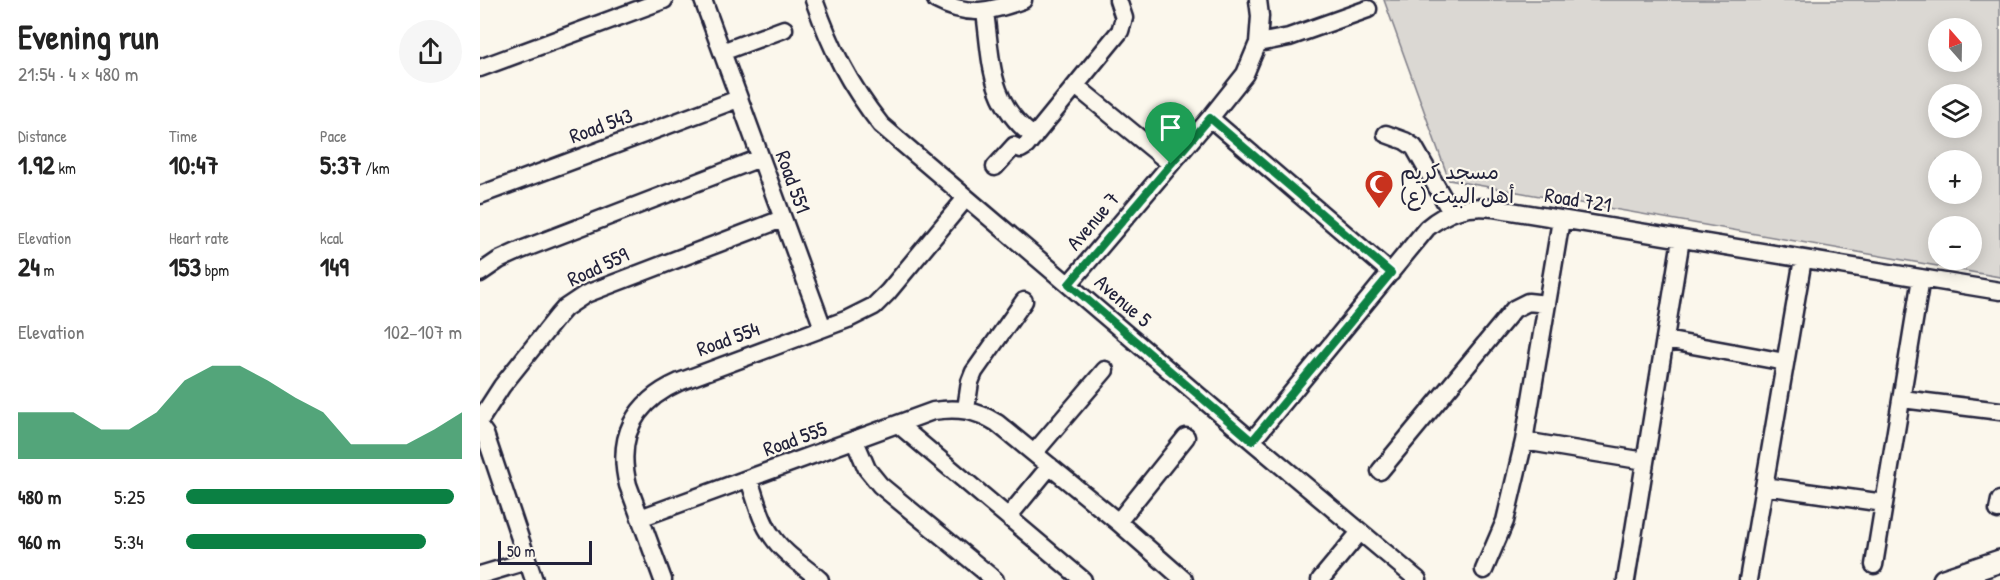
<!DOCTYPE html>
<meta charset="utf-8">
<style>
body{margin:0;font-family:"Patrick Hand","Playpen Sans Arabic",sans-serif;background:#f6f6f6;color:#222;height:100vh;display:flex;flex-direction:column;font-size:22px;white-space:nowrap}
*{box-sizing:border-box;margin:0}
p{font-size:20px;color:#767676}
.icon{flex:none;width:33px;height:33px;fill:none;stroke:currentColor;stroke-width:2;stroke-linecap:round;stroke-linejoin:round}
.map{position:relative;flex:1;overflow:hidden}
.drawer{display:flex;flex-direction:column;background:#fff;width:480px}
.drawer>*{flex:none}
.needle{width:39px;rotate:340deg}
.fabs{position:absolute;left:1448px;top:18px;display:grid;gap:12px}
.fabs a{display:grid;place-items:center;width:54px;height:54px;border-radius:50%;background:#fff;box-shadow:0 3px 15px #0003;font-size:30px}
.scale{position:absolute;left:18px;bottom:15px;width:94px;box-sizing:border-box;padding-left:6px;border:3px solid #22223b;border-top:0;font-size:16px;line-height:21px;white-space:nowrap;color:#22223b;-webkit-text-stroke:4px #fbf7ec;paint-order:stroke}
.pin{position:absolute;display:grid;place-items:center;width:51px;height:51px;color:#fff;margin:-62px -26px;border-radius:50% 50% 50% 0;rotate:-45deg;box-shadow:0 0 6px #0007}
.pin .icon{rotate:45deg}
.round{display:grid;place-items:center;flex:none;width:63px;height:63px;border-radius:32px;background:#f6f6f6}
.headline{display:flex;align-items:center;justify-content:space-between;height:102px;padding:0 18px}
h1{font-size:33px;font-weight:800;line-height:45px}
.figures{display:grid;grid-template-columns:repeat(3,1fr);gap:9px;height:102px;padding:6px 18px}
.figures div{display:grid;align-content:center}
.figures b{font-size:26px;font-weight:800}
.figures small{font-size:16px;font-weight:400}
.figures p{font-size:16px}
.chart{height:168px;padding:12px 18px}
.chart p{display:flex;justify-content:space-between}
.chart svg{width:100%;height:108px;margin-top:6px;fill:#0b8043;opacity:.7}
ul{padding:0 18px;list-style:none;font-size:20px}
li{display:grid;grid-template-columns:96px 72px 1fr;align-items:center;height:45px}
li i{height:15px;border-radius:8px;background:#0b8043}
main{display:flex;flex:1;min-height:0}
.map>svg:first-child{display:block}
</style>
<main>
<section class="drawer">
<div class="headline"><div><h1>Evening run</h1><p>21:54 · 4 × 480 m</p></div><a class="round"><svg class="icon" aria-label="share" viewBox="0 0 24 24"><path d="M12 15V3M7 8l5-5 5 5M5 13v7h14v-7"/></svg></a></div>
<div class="figures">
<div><p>Distance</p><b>1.92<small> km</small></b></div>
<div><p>Time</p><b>10:47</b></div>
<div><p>Pace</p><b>5:37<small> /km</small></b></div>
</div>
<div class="figures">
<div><p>Elevation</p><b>24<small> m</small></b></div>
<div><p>Heart rate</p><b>153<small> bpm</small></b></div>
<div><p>kcal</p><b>149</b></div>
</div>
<div class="chart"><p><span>Elevation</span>102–107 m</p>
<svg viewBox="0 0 160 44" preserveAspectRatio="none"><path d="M0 44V25L10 25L20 25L30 32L40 32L50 25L60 12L70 6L80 6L90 12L100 19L110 25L120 38L130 38L140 38L150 32L160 25V44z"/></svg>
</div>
<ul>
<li><b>480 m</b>5:25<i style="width:97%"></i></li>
<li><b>960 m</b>5:34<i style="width:87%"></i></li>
</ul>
</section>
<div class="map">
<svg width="1520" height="580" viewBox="0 0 1520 580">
<rect width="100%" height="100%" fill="#fbf7ec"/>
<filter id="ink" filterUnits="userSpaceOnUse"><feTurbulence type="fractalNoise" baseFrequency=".0167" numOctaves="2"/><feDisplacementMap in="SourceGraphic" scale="12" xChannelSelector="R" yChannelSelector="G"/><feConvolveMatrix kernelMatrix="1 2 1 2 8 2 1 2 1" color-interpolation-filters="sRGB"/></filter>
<g filter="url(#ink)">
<!-- green -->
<path fill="#dbd8d3" stroke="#7e7d87" stroke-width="1.5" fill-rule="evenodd" d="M 904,0 L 1520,0 L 1520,277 L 969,180 ZM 1458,28 L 1491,28 L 1491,62 L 1458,62 ZM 1458,94 L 1491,94 L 1491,128 L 1458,128 ZM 1458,160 L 1491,160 L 1491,194 L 1458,194 ZM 1458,226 L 1491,226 L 1491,260 L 1458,260 Z"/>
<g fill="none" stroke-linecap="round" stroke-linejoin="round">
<!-- minor casing -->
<g stroke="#22223b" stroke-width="21">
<path id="minor" d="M 223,0 L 343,328
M 334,0 C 352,50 368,83 401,125 L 772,441 L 938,580
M 456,0 C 488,17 510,12 543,0
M 505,12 C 512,64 509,103 554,137
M 778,43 L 809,37 L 888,9
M 242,52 L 304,29
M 0,68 L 184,0
M 596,86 L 691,164
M 730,118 L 911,273
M 906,134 L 925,141 L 934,147 L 971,212
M 515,167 L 534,146 L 541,149 L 546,146 L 640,31 L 644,18 L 638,0
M 0,195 L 258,99
M 0,273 L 19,260 L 41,250 L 280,158
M 589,284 L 730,118 L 765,74 L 778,43 L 780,16 L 778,0
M 1185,340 L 1305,362
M 1422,399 L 1520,411
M 486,409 L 490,382 L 494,372 L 544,301
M 0,420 L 22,386 L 78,316 L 85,308 L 106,294 L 302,219
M 419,425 L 603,580
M 0,427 L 5,434 L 54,580
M 375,441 L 387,469 L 400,485 L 515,580
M 772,441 L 947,228 C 967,211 987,205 1013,208 L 1520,291
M 1044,441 L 1165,461
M 554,453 L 625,370
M 900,471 L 1034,309 L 1048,302 L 1067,304
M 269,480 C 276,498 280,520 292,536 C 304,554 324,566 340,580
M 1284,486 L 1404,503
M 1518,510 L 1520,500
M 528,517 L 570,466
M 160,518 L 453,411 C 478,407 496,410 517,423 L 638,522 L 704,580
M 638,522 L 706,437
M 1394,565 L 1441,278
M 1004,570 L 1025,521 L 1044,441 L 1081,220
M 0,575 L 47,561
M 183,580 L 148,485 C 136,437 154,402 199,382 L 368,319 L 394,306 L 408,292 L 486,198
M 840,580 L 880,532
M 1146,580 L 1201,239
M 1268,580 L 1323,259"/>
</g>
<!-- major casing -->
<g stroke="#22223b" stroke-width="26">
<path id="major" d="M 1464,580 L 1520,561"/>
</g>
<!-- minor -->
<use href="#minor" stroke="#fbf7ec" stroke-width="16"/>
<!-- major -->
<use href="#major" stroke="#fbf7ec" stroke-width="21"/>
</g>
</g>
<g fill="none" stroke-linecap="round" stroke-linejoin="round" filter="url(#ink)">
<!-- route casing -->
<g stroke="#fff" stroke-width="12">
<path id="route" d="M 730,118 L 911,273 L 772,441 L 589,284 Z"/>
</g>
<!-- route -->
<use href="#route" stroke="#0b8043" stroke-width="8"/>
</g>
<!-- icons -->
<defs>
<g id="mosque-pin" transform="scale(1.5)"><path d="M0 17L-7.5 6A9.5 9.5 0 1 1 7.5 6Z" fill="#c8321e" stroke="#fbf7ec"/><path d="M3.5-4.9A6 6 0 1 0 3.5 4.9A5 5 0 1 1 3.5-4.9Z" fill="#fff"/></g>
</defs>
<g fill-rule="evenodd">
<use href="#mosque-pin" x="899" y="184"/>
</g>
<g text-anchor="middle" stroke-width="4.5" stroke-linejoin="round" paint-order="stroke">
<!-- street labels -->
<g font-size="21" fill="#22223b" stroke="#fbf7ec">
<text transform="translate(121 126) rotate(-20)" y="7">Road 543</text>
<text transform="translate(313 182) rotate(70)" y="7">Road 551</text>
<text transform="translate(1098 200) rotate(9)" y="7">Road 721</text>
<text transform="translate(613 221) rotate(-50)" y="7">Avenue 7</text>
<text transform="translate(118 267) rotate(-25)" y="7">Road 559</text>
<text transform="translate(643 301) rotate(41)" y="7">Avenue 5</text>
<text transform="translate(248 339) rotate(-20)" y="7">Road 554</text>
<text transform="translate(315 439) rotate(-20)" y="7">Road 555</text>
</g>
<!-- poi labels -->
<g font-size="21" fill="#22223b" stroke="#fbf7ec" text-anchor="start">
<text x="920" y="179">مسجد كريم<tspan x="920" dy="24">أهل البيت (ع)</tspan></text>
</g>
</g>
</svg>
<div class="fabs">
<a><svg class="needle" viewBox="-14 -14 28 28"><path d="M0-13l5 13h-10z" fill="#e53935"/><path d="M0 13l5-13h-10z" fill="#767676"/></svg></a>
<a><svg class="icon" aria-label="layers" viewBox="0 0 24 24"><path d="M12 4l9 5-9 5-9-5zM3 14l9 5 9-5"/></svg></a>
<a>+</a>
<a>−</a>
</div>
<div class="scale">50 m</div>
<div class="pin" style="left:691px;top:164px;background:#1e9e55"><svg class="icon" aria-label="arrive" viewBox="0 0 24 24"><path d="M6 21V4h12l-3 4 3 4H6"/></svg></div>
</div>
</main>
